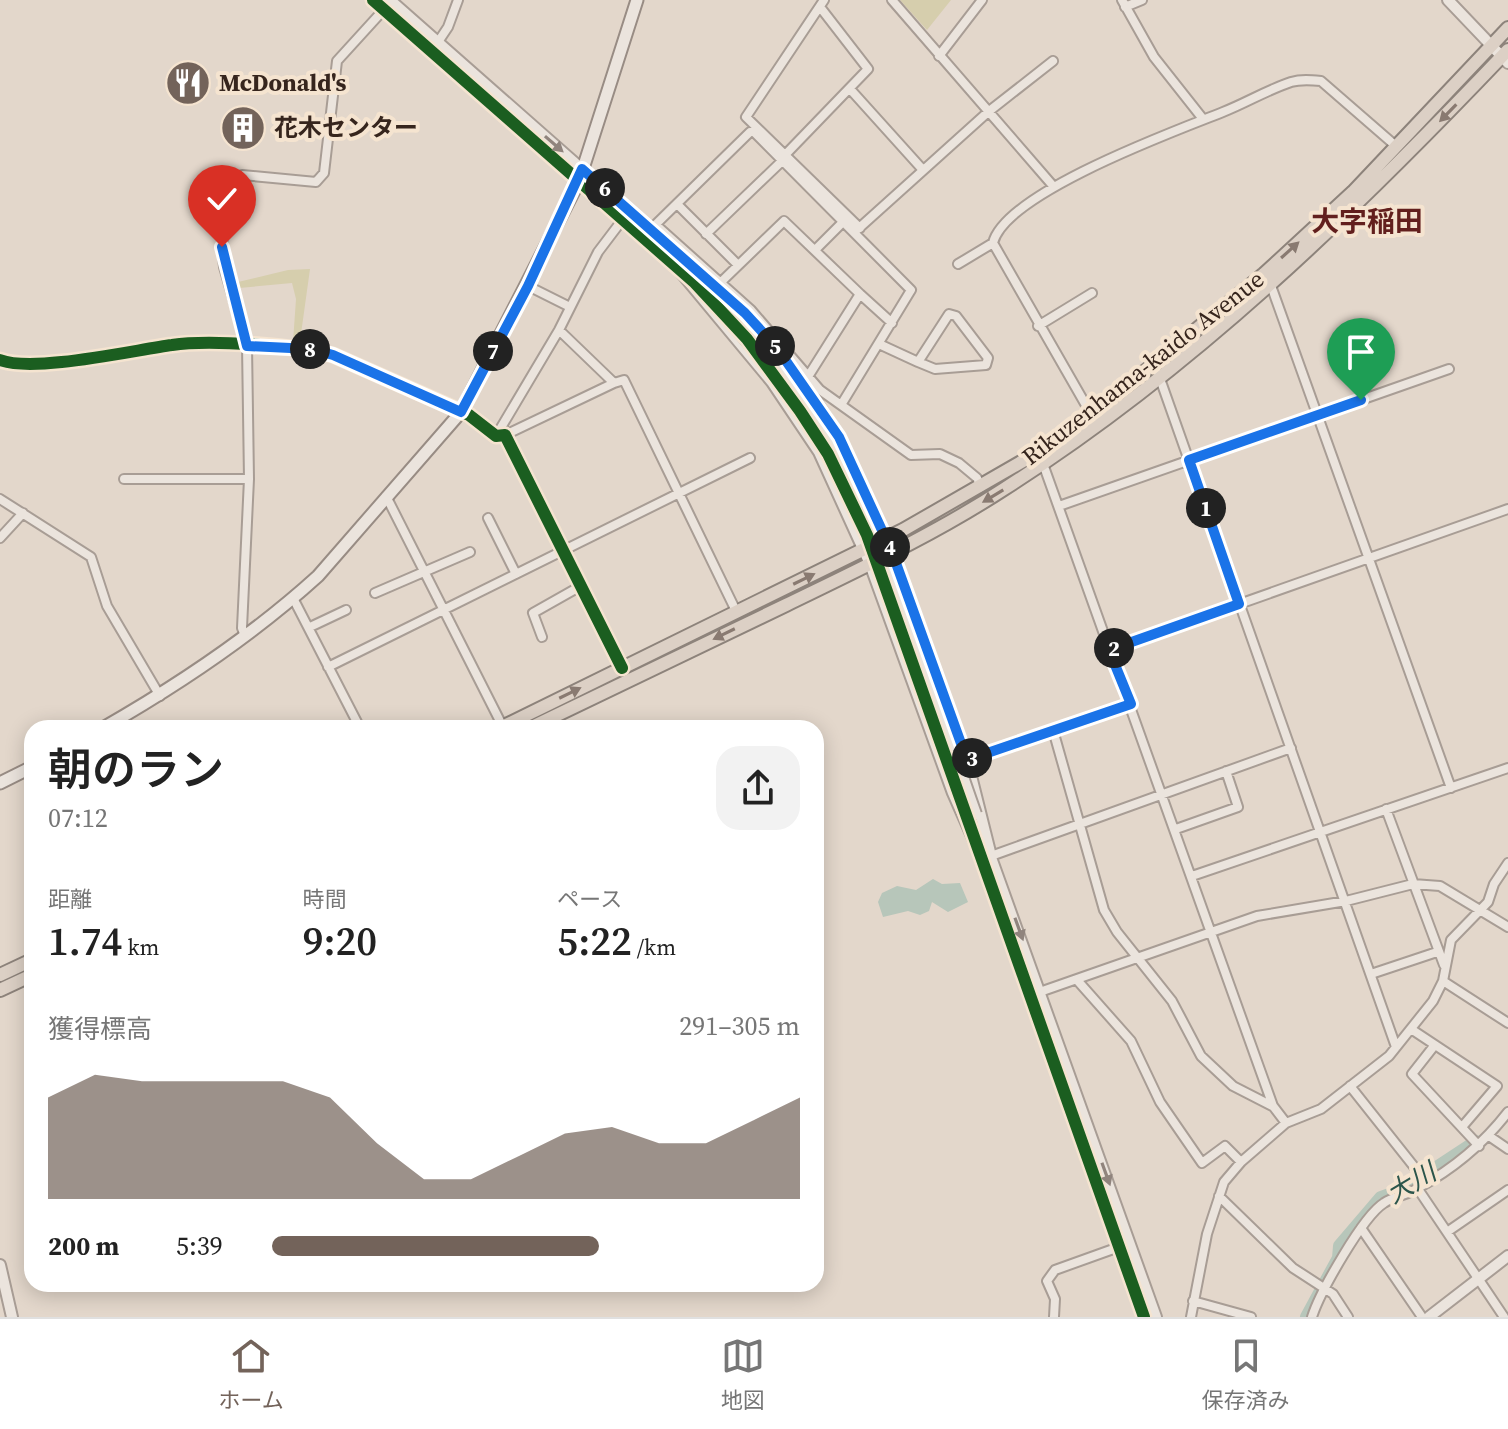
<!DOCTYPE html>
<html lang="ja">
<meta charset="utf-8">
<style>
body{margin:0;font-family:"Source Serif 4","Noto Sans JP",serif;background:#f2f2f2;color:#222;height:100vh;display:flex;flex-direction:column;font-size:30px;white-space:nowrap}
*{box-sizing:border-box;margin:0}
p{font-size:26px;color:#767676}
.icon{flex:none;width:44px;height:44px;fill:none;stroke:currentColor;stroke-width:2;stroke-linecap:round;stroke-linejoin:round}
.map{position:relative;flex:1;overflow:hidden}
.sheet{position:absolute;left:24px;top:720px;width:800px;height:572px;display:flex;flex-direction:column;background:#fff;border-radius:24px;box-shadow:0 4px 20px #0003}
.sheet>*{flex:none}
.pin{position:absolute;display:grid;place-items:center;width:68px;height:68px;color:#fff;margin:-82px -34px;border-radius:50% 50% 50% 0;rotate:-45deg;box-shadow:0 0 8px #0007}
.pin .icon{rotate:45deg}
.km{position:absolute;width:40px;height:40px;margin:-20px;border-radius:50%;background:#222;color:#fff;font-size:22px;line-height:40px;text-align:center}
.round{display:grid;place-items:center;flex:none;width:84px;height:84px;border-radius:24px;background:#f2f2f2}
.summary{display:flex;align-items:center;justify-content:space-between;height:136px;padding:0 24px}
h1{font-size:44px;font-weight:600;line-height:60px}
.stats{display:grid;grid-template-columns:repeat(3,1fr);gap:12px;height:136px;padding:8px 24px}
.stats div{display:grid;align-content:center}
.stats b{font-size:40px;font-weight:600}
.stats small{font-size:22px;font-weight:400}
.stats p{font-size:22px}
.chart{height:224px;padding:16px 24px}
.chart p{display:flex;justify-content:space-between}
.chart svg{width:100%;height:144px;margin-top:8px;fill:#73635a;opacity:.7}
ul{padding:0 24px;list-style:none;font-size:26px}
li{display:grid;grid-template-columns:128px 96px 1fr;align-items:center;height:60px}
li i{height:20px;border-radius:10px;background:#73635a}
.tab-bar{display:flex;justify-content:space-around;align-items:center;height:112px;border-top:2px solid #e0e0e0;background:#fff;font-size:22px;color:#767676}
.tab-bar a{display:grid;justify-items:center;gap:4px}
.tab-bar .selected{color:#73635a}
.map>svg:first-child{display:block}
</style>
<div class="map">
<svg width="1508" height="1317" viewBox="0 0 1508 1317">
<rect width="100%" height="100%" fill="#e3d7cb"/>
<!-- green -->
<path fill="#d6cead" d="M 900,0 L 951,0 L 927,30 Z
M 310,269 L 300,341 L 293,342 L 296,299 L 292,283 L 239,288 L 238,282 L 288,270 Z"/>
<!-- water -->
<path fill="#b7c6ba" d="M 933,879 L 942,884 L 960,883 L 968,902 L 948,912 L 932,902 L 929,911 L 920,915 L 908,911 L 883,917 L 878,902 L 882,893 L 897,886 L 916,890 Z"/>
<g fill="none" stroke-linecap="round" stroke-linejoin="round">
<!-- river -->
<path stroke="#b7c6ba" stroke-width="14" d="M 1307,1317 L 1339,1258 L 1340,1246 L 1381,1198 L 1403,1190 L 1476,1142"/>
<!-- minor casing -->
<g stroke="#a89d95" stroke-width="12">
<path id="minor" d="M 824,0 L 746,117 L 860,228
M 892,0 L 1054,187
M 1122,0 L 1154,57 L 1203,119
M 1125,7 L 1142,0
M 438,42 L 448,27 L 458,0
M 939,56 L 982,0
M 850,89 L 923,170
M 785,155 L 868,69 L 820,7
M 677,204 L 738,265
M 656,225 L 751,310 L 820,390 L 911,455 L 940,454 L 959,463 L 977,478 L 981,487
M 651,229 L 750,132 L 754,132 L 911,290 L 841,405
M 858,229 L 988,112 L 1053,61
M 706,234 L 782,161
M 816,249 L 843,222
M 958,264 L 993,243
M 1269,280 L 1451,788
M 719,284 L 784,221 L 860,294 L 809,375
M 528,286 L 570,307
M 860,294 L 892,323
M 1038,326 L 1092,293
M 879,344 L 918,362 L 949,314 L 956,316 L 988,358 L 986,365 L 935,369 L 918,362
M 0,360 C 34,373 134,350 172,345 C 210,339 296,346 333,355 L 469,415 L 496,436 L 505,435 L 622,668
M 1158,373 L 1396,1047
M 614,383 L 624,380 L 737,613
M 1091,414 L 993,243 C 1005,193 1175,131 1223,112 C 1246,103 1267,90 1291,82 C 1301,79 1311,80 1321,81 L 1397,147
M 505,435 L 614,383 L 559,330
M 496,436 L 559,330 L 598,252 L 623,219
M 1042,461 L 1273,1106 L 1286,1123
M 124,479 L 249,479
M 386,496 L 503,727
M 0,499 L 91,557 L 107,606 L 160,696
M 1059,506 L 1449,369
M 488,518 L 516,574
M 0,538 L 23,513
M 375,593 L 470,552
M 293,598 L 360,728
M 310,627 L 346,610
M 245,636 L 242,628 L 249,479 L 247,346 L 224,267 L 222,247 L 226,190 L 242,175 L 316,182 L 324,173 L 337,61 L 388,5
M 542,637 L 533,613 L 579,587
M 1109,650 L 1508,509
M 328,667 L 750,458
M 1053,730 L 1104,910 L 1117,932 L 1172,1001 L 1201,1056 L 1233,1086 L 1272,1106
M 967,760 L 1131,704
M 1386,809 L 1444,965
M 1176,829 L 1238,807 L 1226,771
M 991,856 L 1291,748
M 1192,876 L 1508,768
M 1371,974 L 1437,952
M 1077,980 L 1131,1041 L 1160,1102 L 1202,1163 L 1225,1146 L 1241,1162
M 1443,981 L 1508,1023
M 1034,994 L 1257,916 L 1346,901 L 1413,884 L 1440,886 L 1508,927
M 1411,1029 L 1497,1086 L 1462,1127
M 1434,1046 L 1412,1074 L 1479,1146
M 1350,1086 L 1427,1183
M 1489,1136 L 1508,1149
M 1418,1189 L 1504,1317
M 1219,1196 L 1293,1268 L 1333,1294 L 1348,1317
M 1361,1228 L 1422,1317
M 1447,1232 L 1508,1190
M 1193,1301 L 1251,1317
M 1054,1317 L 1055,1299 L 1047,1281 L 1055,1270 L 1119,1247
M 1191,1317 L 1207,1234 L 1224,1182 L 1241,1162 L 1286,1123 L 1321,1109 L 1389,1056 L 1433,1001 L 1443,981 L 1451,940 L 1488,902 L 1494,884 L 1508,863
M 1312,1317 C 1320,1292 1363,1216 1384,1203 C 1394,1196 1408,1195 1418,1188 C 1453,1169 1484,1143 1508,1112"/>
</g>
<!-- tertiary casing -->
<g stroke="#a89d95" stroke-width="14">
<path id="tertiary" d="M 373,0 L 679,268
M 390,0 L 745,313 L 813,397 L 839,437 L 892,552 L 967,760 L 991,856
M 1448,0 L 1508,63
M 674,264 L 772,382 L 819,452 L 870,564 L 953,793 L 983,861
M 989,852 L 1156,1317
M 981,855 L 1144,1317
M 0,1265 L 12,1317
M 1429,1317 L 1508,1256"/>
</g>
<!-- secondary casing -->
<g stroke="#988c84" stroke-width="15">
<path id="secondary" d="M 103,728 C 180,684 252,636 318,576 L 461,412 L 579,181 L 637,0
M 0,783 L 32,767"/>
</g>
<!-- trunk casing -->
<g stroke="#8d837b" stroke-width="16">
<path id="trunk" d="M 500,728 L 903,530 L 1042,450 L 1153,365 L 1264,274 L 1353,192 L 1508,28
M 530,728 C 615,687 701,646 786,605 C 860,569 935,534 1004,489 C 1193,369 1355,211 1508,50
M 0,975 L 32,960
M 0,990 L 32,975"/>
</g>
<!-- minor -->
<use href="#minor" stroke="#ebe4dd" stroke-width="8"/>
<!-- tertiary -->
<use href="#tertiary" stroke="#ebe4dd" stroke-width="10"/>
<!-- secondary -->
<use href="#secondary" stroke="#ebe4dd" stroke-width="11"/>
<!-- trunk -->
<use href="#trunk" stroke="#dcd0c5" stroke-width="12"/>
<!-- tertiary-bridge casing -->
<g stroke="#a89d95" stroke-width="14" stroke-linecap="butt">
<path id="tertiary-bridge" d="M 711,301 C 755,348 797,399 828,455 C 859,510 880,570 901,629 C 923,692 945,755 968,819
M 739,315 C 780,366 820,418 850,476 C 901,579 937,705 976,814"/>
</g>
<!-- tertiary-bridge -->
<use href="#tertiary-bridge" stroke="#ebe4dd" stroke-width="10"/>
<!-- cycleway casing -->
<g stroke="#f5e4d0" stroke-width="17">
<path id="cycleway" d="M 373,0 L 694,282 L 747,339 L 800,411 L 828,454 L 867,535 L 1144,1317
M 0,360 C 34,373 134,350 172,345 C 210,339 296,346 333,355 L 469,415 L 496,436 L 505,435 L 622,668"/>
</g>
<!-- cycleway -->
<use href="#cycleway" stroke="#1b5e20" stroke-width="12"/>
</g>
<!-- one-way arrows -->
<defs><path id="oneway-solid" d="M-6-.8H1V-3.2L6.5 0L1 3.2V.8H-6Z" transform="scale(2)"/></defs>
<g fill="#897a71">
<use href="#oneway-solid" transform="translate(1448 113) rotate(134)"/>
<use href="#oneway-solid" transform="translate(1290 250) rotate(-42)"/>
<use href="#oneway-solid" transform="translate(993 496) rotate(149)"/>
<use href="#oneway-solid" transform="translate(804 579) rotate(-26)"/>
<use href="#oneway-solid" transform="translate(724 634) rotate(154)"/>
<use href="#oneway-solid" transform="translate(570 693) rotate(-26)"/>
</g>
<g fill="#90847d">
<use href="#oneway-solid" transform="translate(554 144) rotate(41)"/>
<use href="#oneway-solid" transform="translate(1019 929) rotate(70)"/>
<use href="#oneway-solid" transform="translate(1106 1174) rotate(70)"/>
</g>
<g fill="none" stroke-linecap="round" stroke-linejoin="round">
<!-- route casing -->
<g stroke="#fff" stroke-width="16">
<path id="route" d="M 222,247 L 247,346 L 311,349 L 333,355 L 461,412 L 528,286 L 582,169 L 745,313 L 777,348 L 839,437 L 892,552 L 967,760 L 1131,704 L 1109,650 L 1239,604 L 1189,460 L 1361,400"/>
</g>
<!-- route -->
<use href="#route" stroke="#1a73e8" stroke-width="10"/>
</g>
<!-- icons -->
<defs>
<g id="restaurant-disc" transform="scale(2.3)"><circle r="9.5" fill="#73635a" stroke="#f5e4d0"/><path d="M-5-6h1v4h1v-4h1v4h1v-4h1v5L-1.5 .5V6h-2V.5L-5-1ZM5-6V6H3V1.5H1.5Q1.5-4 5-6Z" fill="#fff"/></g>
<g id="building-disc" transform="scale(2.3)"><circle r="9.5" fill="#73635a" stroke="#f5e4d0"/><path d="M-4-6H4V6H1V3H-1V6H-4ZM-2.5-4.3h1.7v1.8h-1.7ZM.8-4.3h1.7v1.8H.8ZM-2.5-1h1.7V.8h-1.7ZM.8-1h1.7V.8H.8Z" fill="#fff"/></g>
</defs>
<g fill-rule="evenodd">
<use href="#restaurant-disc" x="188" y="83"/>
<use href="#building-disc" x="243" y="128"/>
</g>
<g text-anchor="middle" stroke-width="8" stroke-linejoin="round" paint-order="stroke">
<!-- poi labels -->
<g font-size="24" font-weight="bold" fill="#36251d" stroke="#f5e4d0" text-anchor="start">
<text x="219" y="91">McDonald's</text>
<text x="274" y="136">花木センター</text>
</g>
<!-- street labels -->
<g font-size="24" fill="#36251d" stroke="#f5e4d0">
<text transform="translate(1143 368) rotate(-38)" y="8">Rikuzenhama-kaido Avenue</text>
</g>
<!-- water labels -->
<g font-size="26" font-style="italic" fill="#2c554b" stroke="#f5e4d0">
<text transform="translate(1411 1183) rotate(-31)" y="9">大川</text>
</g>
<!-- quarter labels -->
<g font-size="28" font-weight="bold" fill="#621f1d" stroke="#f5e4d0">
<text x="1367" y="231">大字稲田</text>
</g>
</g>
</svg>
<div class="pin" style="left:1361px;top:400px;background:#1e9e55"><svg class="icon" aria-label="arrive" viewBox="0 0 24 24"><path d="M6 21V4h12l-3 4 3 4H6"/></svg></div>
<div class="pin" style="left:222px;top:247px;background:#d93025"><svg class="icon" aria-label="check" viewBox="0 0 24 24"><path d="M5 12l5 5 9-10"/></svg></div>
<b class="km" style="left:1206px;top:508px">1</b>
<b class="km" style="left:1114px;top:648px">2</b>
<b class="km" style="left:972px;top:758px">3</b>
<b class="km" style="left:890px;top:547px">4</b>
<b class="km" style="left:775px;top:346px">5</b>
<b class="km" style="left:605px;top:188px">6</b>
<b class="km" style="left:493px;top:351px">7</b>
<b class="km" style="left:310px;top:349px">8</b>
<section class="sheet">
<div class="summary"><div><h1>朝のラン</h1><p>07:12</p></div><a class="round"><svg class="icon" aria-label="share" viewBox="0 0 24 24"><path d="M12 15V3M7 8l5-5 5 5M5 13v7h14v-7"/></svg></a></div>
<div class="stats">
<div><p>距離</p><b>1.74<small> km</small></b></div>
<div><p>時間</p><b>9:20</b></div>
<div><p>ペース</p><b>5:22<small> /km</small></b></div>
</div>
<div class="chart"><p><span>獲得標高</span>291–305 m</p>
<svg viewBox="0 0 160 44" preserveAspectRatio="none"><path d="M0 44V13L10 6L20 8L30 8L40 8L50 8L60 13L70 27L80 38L90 38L100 31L110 24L120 22L130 27L140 27L150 20L160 13V44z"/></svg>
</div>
<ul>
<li><b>200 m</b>5:39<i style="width:62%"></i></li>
</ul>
</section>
</div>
<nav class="tab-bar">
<a class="selected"><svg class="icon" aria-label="home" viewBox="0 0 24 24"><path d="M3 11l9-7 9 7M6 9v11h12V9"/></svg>ホーム</a>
<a><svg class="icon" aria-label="map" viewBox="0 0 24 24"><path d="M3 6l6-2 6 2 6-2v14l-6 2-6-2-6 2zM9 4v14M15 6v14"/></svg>地図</a>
<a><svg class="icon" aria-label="saved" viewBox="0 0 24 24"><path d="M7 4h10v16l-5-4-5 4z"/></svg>保存済み</a>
</nav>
